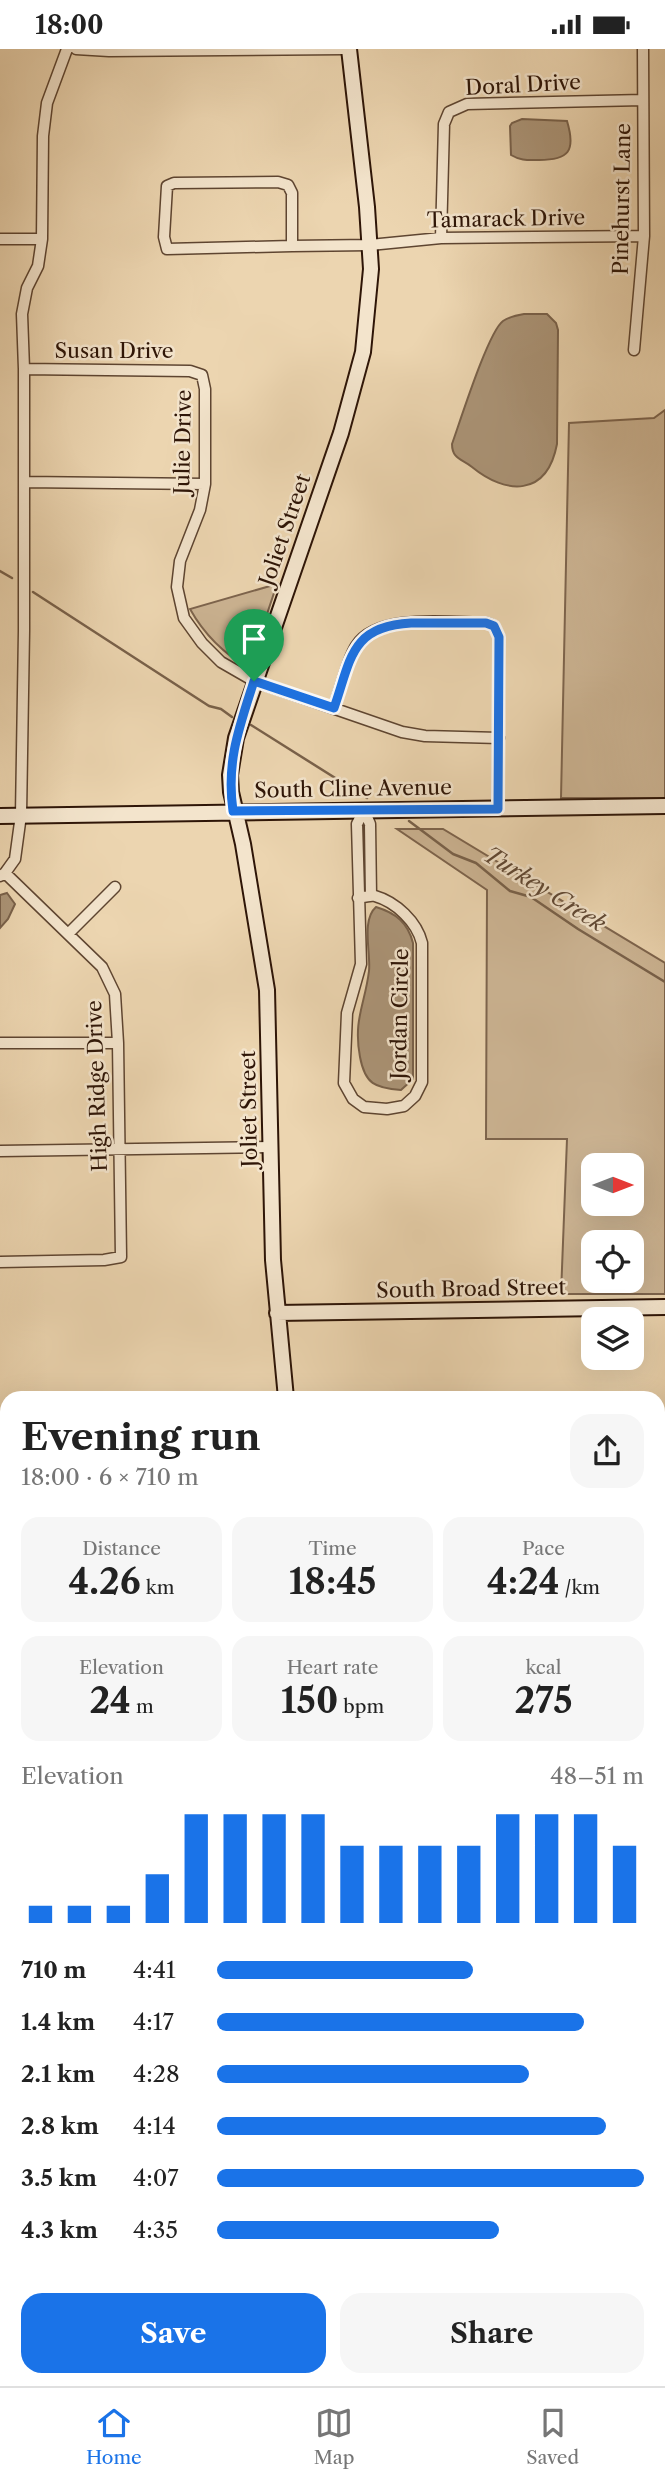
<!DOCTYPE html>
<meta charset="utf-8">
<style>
body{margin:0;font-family:"Libre Caslon Text",serif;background:#f6f6f6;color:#222;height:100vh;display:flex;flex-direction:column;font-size:26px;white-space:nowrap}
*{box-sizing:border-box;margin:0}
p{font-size:23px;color:#767676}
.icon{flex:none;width:38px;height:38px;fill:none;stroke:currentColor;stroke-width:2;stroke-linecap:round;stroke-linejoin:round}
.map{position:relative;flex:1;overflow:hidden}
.sheet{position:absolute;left:0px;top:1342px;width:665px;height:996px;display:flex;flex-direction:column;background:#fff;border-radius:21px 21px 0 0;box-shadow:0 7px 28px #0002}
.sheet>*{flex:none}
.needle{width:46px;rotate:90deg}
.tools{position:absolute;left:581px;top:1104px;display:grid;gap:14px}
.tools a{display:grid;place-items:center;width:63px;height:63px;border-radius:14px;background:#fff;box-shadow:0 7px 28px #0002;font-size:35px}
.pin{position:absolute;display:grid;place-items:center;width:60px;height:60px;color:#fff;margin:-72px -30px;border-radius:50% 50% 50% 0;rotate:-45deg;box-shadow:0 0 7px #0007}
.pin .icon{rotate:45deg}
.round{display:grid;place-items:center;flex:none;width:74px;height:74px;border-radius:21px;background:#f6f6f6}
.head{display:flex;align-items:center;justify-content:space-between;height:119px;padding:0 21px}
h1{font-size:38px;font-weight:700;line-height:52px}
.stats{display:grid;grid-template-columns:repeat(3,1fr);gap:10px;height:119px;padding:7px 21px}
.stats div{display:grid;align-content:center;border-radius:18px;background:#f6f6f6;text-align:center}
.stats b{font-size:35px;font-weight:700}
.stats small{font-size:19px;font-weight:400}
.stats p{font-size:19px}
.chart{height:196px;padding:14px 21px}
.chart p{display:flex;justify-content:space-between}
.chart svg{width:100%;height:126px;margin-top:7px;stroke:#1a73e8;stroke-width:6}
.cta{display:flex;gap:14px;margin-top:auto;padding:14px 21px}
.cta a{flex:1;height:80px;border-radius:21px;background:#1a73e8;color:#fff;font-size:28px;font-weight:700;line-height:80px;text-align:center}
.cta a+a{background:#f6f6f6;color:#222}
ul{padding:0 21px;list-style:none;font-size:23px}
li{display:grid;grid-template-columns:112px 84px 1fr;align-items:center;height:52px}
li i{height:18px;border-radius:9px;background:#1a73e8}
.status{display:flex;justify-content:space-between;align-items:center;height:49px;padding:0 35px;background:#fff;direction:ltr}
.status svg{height:19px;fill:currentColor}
.menu{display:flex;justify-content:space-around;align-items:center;height:98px;border-top:2px solid #e0e0e0;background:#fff;font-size:19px;color:#767676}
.menu a{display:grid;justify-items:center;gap:4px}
.menu .active{color:#1a73e8}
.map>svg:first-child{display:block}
</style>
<div class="status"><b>18:00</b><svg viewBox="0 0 49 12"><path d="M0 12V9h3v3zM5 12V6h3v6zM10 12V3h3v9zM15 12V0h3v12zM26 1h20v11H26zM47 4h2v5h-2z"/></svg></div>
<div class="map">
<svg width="665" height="2337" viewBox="0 0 665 2337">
<rect width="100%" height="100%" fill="#ecd5b0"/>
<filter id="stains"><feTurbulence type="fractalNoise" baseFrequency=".00286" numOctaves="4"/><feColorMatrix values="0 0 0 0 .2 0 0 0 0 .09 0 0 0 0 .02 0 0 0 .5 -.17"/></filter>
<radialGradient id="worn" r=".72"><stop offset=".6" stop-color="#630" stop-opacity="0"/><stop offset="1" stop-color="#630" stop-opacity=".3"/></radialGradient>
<!-- green -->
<path fill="#ccb493" stroke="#7d644d" stroke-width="2" fill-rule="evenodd" d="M 665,361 L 665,749 L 561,749 L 569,374 L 654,369 Z
M 277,535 L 249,619 C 224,605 204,585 190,560 Z
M 397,780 L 443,780 L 665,914 L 665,1245 L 561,1245 L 567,1090 L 486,1090 L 487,841 ZM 632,1116 L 632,1155 L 593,1155 L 593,1116 ZM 593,1194 L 632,1194 L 632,1232 L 593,1232 Z"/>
<!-- water -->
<path fill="#ab9477" stroke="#79614a" stroke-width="2" d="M 522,70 L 567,72 C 576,102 569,111 539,111 C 528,111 521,112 511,106 L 510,77 L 512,74 Z
M 524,265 L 547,265 L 556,274 L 558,281 L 557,395 C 547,448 506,446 472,418 C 462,410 452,410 452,395 C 460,373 488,283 503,272 C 509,268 518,266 524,265 Z
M 7,844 L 15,855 L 8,870 L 0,879 L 0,846 Z
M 376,858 C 396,864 408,874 413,894 L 413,1030 L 401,1041 C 375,1039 365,1035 360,1008 C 353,971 365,955 369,922 C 371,904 361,871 376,858 Z"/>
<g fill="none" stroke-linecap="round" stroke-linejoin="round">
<!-- stream -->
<path stroke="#79614a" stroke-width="2.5" d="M 0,522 L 12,529
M 33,543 L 209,657 L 221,660 L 232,668
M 251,676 L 367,749
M 409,772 L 453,805 L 476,814 L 510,842 L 531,848 L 578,880 L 665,933"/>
<!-- street casing -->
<g stroke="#5e4531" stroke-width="13">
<path id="street" d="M 76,0 L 109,2 L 344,0
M 278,133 L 288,136 L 292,144 L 292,197 L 167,200 L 164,188 L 167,137 L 174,134 Z
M 441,189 L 444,75 L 449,63 L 467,55 L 643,51
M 0,190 L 42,190
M 292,197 L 370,196 L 441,189 L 644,187
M 634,301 L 644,187 L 643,0
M 24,320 L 190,322 L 202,326 L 205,340 L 205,435 L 200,461 L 180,512 L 177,538 L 184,569 L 202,594 L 221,613 L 254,632 L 402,683 L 425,687 L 499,689
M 24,433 L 205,435
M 334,659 C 340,642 347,611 356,597 C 377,563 452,574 487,574 L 494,577 L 499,588 L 498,760
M 364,761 L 370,775 L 371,847
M 0,827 L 5,824 L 15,810 L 21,766 L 24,582 L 24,320 L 22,265 L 27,239 L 38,217 L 42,190 L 43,87 L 47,54 L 67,0
M 358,849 C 363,848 371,846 375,847 C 396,853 417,873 422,894 L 422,1033 L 415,1047 L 404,1057 L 387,1060 L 364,1058 L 353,1050 L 344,1034 L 347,964 L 361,915 L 357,775 L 364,761
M 69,884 L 115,838
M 0,994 L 118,994
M 0,1102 L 271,1098
M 0,1213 L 104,1211 L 121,1208 L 118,994 L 115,945 L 102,918 L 5,824
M 0,1852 L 7,1851
M 0,2035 L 7,2035
M 0,2194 L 7,2194"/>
</g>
<!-- secondary casing -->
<g stroke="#2e1507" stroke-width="18">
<path id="secondary" d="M 0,767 L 665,757
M 277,1264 L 665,1258
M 286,1349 L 273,1211 L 267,941 L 243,795 L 231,743 L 230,726 L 236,689 L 341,384 L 363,303 L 371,220 L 367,158 L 349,0
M 658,2264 L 665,2264
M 318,2337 L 318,2331"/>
</g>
<!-- street -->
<use href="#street" stroke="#f3e4cc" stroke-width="10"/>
<!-- secondary -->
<use href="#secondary" stroke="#f3e4cc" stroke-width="14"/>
</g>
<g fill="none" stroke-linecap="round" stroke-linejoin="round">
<!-- route casing -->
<g stroke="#fff" stroke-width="14">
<path id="route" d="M 411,574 L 486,574 L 494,577 L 499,588 L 498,760 L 233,762 C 226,713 239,679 254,632 L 334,659 C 351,611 350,577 411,574 Z"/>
</g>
<!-- route -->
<use href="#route" stroke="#1a73e8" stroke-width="9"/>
</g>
<g text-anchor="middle" stroke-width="5" stroke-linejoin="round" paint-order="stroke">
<!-- street labels -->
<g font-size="21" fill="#2e1507" stroke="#f3e4cc">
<text transform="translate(523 36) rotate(-3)" y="7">Doral Drive</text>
<text transform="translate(622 150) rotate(-89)" y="7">Pinehurst Lane</text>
<text transform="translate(506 170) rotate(-1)" y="7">Tamarack Drive</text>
<text x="114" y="309">Susan Drive</text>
<text transform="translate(183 393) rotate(-89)" y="7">Julie Drive</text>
<text transform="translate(285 481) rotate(-71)" y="7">Joliet Street</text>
<text transform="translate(353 740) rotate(-1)" y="7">South Cline Avenue</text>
<text transform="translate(400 965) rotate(-89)" y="7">Jordan Circle</text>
<text transform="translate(97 1037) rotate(-92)" y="7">High Ridge Drive</text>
<text transform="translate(249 1060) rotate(-91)" y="7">Joliet Street</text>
<text transform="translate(471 1240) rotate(-1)" y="7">South Broad Street</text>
</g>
<!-- water labels -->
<g font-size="23" font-style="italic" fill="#604834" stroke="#f3e4cc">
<text transform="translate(545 840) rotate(32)" y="8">Turkey Creek</text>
</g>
</g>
<rect width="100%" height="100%" filter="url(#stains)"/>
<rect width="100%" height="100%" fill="url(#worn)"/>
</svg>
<div class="tools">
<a><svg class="needle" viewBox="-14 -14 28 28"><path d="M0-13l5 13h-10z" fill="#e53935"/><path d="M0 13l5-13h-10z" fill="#767676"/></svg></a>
<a><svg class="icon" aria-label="locate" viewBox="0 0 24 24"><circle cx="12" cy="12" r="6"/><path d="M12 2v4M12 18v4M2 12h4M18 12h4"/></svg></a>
<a><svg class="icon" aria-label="layers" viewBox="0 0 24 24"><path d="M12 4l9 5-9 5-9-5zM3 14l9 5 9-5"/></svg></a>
</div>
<div class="pin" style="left:254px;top:632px;background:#1e9e55"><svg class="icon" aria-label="arrive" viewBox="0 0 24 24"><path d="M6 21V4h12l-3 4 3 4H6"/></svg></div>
<section class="sheet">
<div class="head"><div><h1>Evening run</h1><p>18:00 · 6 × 710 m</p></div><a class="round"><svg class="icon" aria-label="share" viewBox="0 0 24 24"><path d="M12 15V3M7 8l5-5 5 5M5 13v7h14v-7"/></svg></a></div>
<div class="stats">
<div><p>Distance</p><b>4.26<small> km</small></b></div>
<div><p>Time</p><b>18:45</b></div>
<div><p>Pace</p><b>4:24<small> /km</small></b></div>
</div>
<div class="stats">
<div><p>Elevation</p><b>24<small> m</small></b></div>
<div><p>Heart rate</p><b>150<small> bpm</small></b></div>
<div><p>kcal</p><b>275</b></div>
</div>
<div class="chart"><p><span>Elevation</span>48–51 m</p>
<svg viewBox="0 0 160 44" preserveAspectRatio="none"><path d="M5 44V38M15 44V38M25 44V38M35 44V27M45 44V6M55 44V6M65 44V6M75 44V6M85 44V17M95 44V17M105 44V17M115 44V17M125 44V6M135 44V6M145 44V6M155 44V17"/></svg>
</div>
<ul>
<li><b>710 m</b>4:41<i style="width:60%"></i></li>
<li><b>1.4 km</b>4:17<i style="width:86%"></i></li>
<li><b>2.1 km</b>4:28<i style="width:73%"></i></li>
<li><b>2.8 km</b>4:14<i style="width:91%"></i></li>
<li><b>3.5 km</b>4:07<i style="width:100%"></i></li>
<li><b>4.3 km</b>4:35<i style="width:66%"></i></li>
</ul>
<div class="cta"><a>Save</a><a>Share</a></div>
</section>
</div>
<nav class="menu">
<a class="active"><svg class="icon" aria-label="home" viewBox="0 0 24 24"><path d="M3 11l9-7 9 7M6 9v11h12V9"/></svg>Home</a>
<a><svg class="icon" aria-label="map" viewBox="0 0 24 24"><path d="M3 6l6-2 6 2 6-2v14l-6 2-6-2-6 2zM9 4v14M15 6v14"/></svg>Map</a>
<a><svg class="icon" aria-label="saved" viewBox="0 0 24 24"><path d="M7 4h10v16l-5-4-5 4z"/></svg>Saved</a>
</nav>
